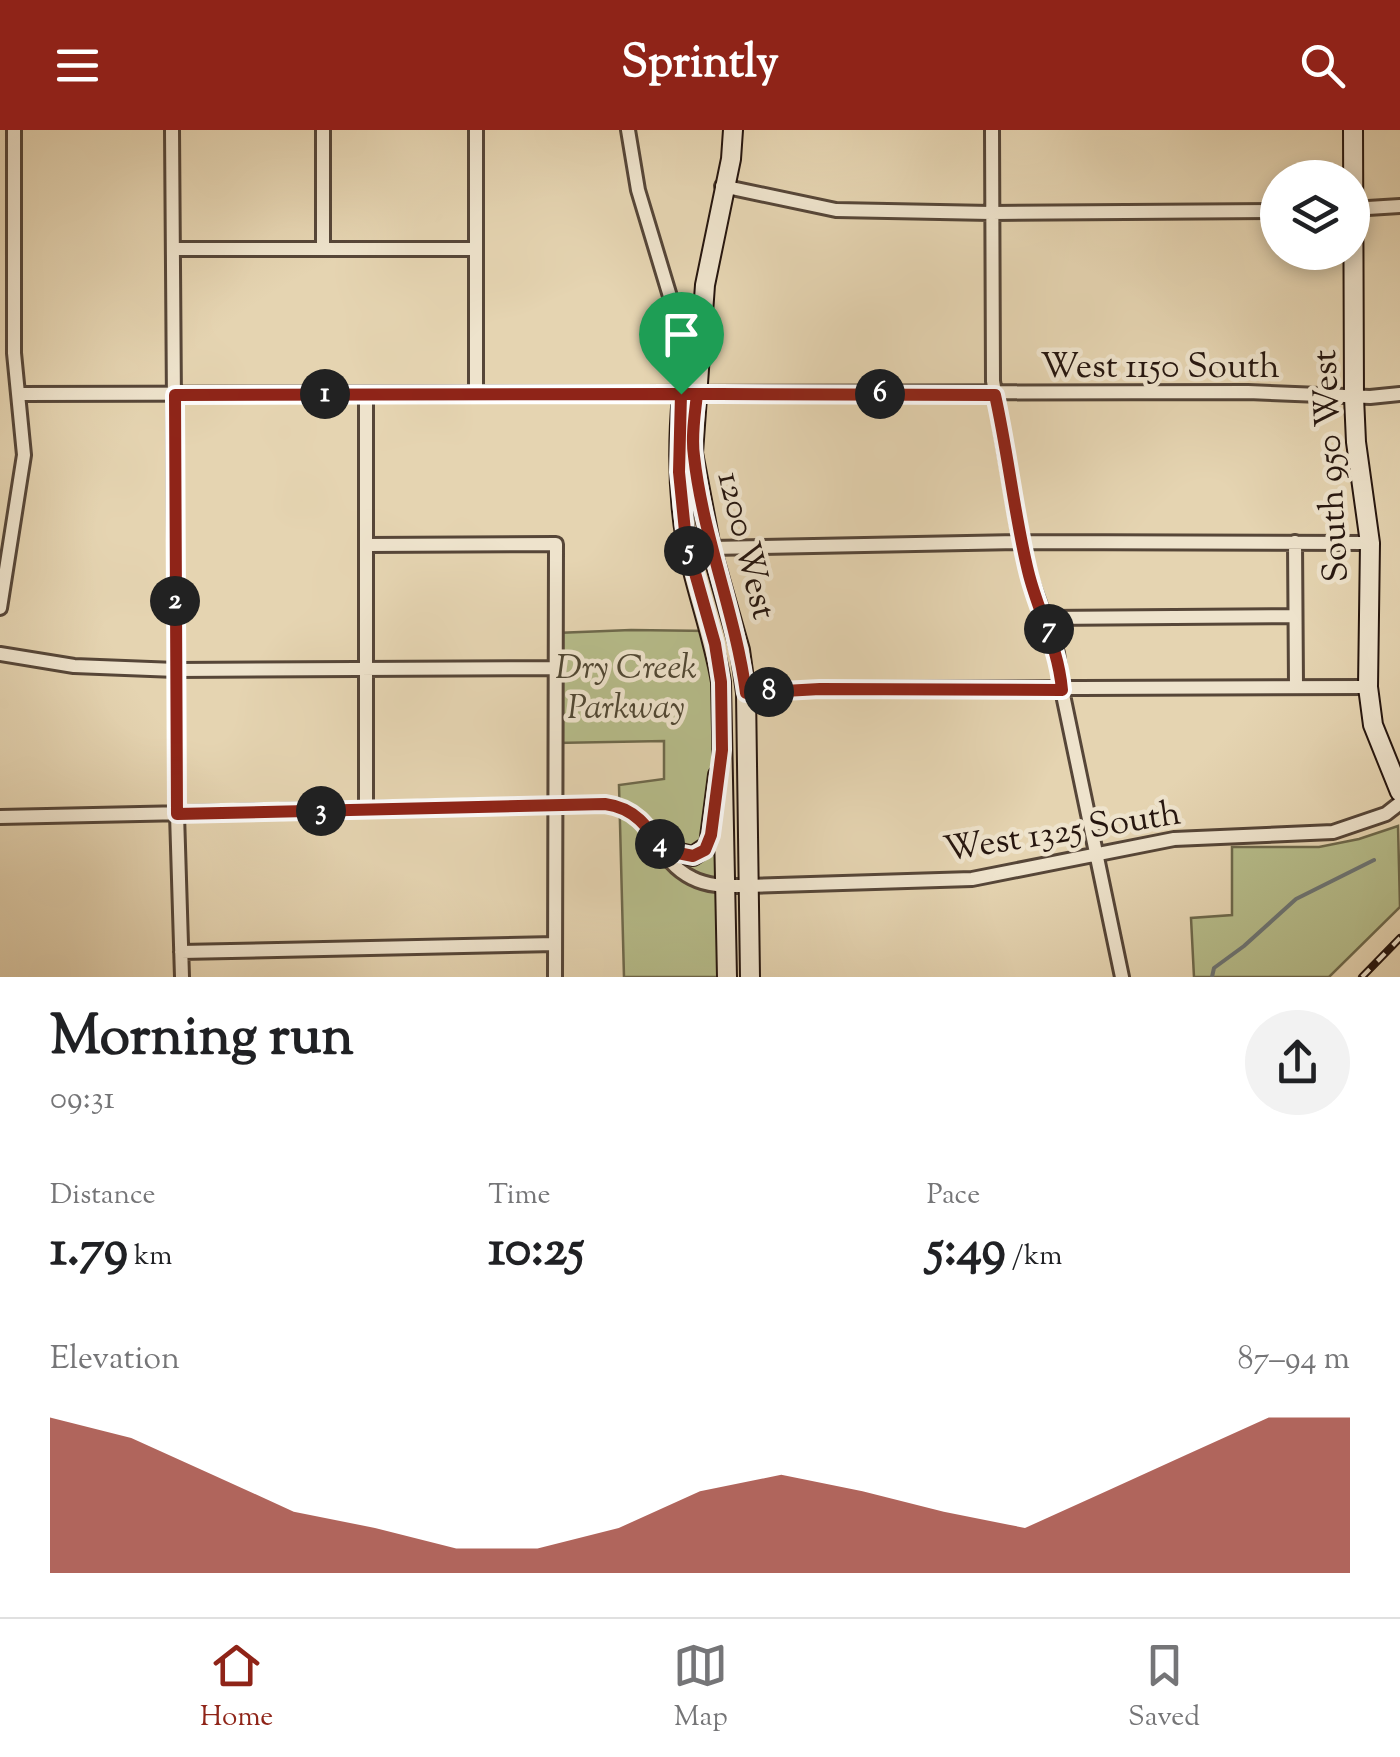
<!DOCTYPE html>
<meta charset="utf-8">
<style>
body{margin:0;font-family:"Sorts Mill Goudy",serif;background:#f2f2f2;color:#202124;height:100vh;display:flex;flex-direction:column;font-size:38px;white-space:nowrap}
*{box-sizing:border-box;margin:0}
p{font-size:32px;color:#757577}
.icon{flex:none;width:55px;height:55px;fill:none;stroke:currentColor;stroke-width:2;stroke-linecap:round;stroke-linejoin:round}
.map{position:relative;height:847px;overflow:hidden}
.sheet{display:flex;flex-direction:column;background:#fff;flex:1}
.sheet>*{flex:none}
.controls{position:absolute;left:1260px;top:30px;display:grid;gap:20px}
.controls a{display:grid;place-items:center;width:110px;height:110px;border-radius:50%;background:#fff;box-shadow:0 5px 15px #0003;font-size:50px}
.pin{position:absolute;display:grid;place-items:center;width:85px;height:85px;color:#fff;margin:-102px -42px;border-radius:50% 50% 50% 0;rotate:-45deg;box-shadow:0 0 10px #0007}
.pin .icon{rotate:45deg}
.km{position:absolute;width:50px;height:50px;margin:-25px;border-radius:50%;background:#222;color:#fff;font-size:28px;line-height:50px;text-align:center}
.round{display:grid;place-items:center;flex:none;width:105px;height:105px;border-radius:52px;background:#f2f2f2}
.head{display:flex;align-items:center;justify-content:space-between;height:170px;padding:0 50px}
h1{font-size:55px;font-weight:800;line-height:75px}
.stats{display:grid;grid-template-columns:repeat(3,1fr);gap:15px;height:170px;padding:10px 50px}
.stats div{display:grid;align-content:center}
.stats b{font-size:50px;font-weight:800}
.stats small{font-size:28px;font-weight:400}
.stats p{font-size:28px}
.chart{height:280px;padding:20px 50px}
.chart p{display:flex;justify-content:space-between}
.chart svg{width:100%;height:180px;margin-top:10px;fill:#8f2418;opacity:.7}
header{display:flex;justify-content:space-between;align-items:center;height:130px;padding:0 50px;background:#8f2418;color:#fff;font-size:45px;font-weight:800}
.dock{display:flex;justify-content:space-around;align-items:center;height:140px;border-top:2px solid #e0e0e0;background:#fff;font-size:28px;color:#757577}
.dock a{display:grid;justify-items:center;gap:5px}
.dock .selected{color:#8f2418}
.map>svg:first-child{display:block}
</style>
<header><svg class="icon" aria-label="menu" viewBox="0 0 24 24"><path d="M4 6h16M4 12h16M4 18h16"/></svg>Sprintly<svg class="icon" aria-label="search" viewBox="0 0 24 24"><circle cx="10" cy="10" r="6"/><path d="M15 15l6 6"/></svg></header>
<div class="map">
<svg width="1400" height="847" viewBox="0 0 1400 847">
<rect width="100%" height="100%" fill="#e5d4b1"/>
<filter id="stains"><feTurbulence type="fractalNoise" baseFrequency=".002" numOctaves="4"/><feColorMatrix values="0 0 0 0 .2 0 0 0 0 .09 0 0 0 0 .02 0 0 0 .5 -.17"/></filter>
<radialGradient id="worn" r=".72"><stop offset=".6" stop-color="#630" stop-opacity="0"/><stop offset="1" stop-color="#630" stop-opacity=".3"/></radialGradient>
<!-- green -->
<path fill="#b6bc8a" stroke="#6e694c" stroke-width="2.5" d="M 631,500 L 711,501 L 727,847 L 624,847 L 619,655 L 664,649 L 664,611 L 555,613 L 556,503 Z
M 1398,696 L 1400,777 L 1329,847 L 1194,847 L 1191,788 L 1232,785 L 1232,717 L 1319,717 L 1359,709 Z"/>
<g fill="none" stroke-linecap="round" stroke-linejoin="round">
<!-- stream -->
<path stroke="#6d7574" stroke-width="4" d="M 1212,847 L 1214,838 L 1244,816 L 1296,769 L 1374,730"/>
<!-- street casing -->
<g stroke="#564638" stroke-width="18">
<path id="street" d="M 172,0 L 177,684 L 182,847
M 476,0 L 476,263
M 628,0 L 638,60 L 672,173 L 682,231
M 992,0 L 993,251 L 1021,412 L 1030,448 L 1057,523 L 1062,560 L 1122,847
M 722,56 L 836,80 L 991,83 L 1278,81
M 1352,79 L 1400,76
M 323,117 L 323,0
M 173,119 L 476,119
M 20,264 L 1248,262 L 1370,267 L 1400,264
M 1295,412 L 1296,556
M 367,415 L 556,414 L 555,847
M 711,418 L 1021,412 L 1370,413
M 0,478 L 24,325 L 14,223 L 14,0
M 1045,488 L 1295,486
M 0,524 L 74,536 L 176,540 L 555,538
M 746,563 L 820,559 L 1368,557
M 366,680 L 366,264
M 0,687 L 605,674 C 657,681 652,729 692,748 C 709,757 729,756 747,756 L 972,749 L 1174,709 L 1333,702 L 1386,684 L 1400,673
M 181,822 L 555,814"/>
</g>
<!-- secondary casing -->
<g stroke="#26160f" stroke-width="22">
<path id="secondary" d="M 733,0 L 731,29 L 705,155 L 693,323 L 711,418 L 740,520 L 746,563 L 750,847
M 1353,0 L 1354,267 L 1356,312 L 1370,413 L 1368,557 L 1373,595 L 1400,662
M 691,197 C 679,267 674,340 686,411 C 695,458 713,504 721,552 L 727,847
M 663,719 L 693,726 L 709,715 L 718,645"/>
</g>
<!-- street -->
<use href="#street" stroke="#eee3cc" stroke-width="12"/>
<!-- secondary -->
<use href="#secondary" stroke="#eee3cc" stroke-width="18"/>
<!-- rail casing -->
<g stroke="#26160f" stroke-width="8">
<path id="rail" d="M 1362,847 L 1400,808"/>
</g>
<!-- rail -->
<use href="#rail" stroke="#eee3cc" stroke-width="4" stroke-dasharray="11" stroke-linecap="butt"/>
</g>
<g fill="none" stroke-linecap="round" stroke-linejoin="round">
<!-- route casing -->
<g stroke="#fff" stroke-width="20">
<path id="route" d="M 681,264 L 175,265 L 177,684 L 605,674 C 635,678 647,696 663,720 L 693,726 L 705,720 L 711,705 L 722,620 L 721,552 L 715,514 L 686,411 L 679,342 L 681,264 L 720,264 L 995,265 C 1008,323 1014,383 1028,441 C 1038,483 1058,515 1062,560 L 820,559 L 746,563 C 735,482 703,407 694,326 C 691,306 695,284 697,264 L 681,264"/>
</g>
<!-- route -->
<use href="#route" stroke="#8f2418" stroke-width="12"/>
</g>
<g text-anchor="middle" stroke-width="9" stroke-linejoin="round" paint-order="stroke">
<!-- street labels -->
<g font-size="35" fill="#26160f" stroke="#eee3cc">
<text x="1160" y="247">West 1150 South</text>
<text transform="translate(1329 336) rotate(-93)" y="12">South 950 West</text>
<text transform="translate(748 415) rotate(76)" y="12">1200 West</text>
<text transform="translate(1062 700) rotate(-9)" y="12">West 1325 South</text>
</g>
<!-- park labels -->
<g font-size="35" font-style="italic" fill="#514834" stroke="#eee3cc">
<text x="626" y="548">Dry Creek<tspan x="626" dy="40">Parkway</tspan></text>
</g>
</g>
<rect width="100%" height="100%" filter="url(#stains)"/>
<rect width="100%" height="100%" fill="url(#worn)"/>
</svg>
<div class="controls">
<a><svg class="icon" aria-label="layers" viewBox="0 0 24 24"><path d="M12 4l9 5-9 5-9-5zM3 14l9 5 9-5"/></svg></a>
</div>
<div class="pin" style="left:681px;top:264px;background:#1e9e55"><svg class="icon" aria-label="arrive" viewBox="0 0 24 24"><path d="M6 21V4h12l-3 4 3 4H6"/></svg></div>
<b class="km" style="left:325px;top:264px">1</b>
<b class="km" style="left:175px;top:471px">2</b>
<b class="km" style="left:321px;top:681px">3</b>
<b class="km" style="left:660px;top:714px">4</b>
<b class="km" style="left:689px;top:421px">5</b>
<b class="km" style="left:880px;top:264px">6</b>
<b class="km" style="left:1049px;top:499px">7</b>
<b class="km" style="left:769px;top:562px">8</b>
</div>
<section class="sheet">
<div class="head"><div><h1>Morning run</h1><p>09:31</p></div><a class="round"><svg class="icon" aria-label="share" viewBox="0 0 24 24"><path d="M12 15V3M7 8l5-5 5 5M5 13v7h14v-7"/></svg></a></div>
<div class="stats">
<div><p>Distance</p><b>1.79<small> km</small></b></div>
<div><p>Time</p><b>10:25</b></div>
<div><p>Pace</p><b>5:49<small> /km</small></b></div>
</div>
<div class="chart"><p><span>Elevation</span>87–94 m</p>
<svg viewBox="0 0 160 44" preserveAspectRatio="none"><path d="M0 44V6L10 11L20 20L30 29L40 33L50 38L60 38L70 33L80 24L90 20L100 24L110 29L120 33L130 24L140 15L150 6L160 6V44z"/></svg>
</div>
</section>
<nav class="dock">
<a class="selected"><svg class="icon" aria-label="home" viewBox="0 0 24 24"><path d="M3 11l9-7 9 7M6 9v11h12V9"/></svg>Home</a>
<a><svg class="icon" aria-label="map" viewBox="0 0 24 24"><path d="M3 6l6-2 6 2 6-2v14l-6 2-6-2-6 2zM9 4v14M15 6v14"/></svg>Map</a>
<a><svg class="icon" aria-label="saved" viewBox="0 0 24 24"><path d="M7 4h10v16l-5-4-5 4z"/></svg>Saved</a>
</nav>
